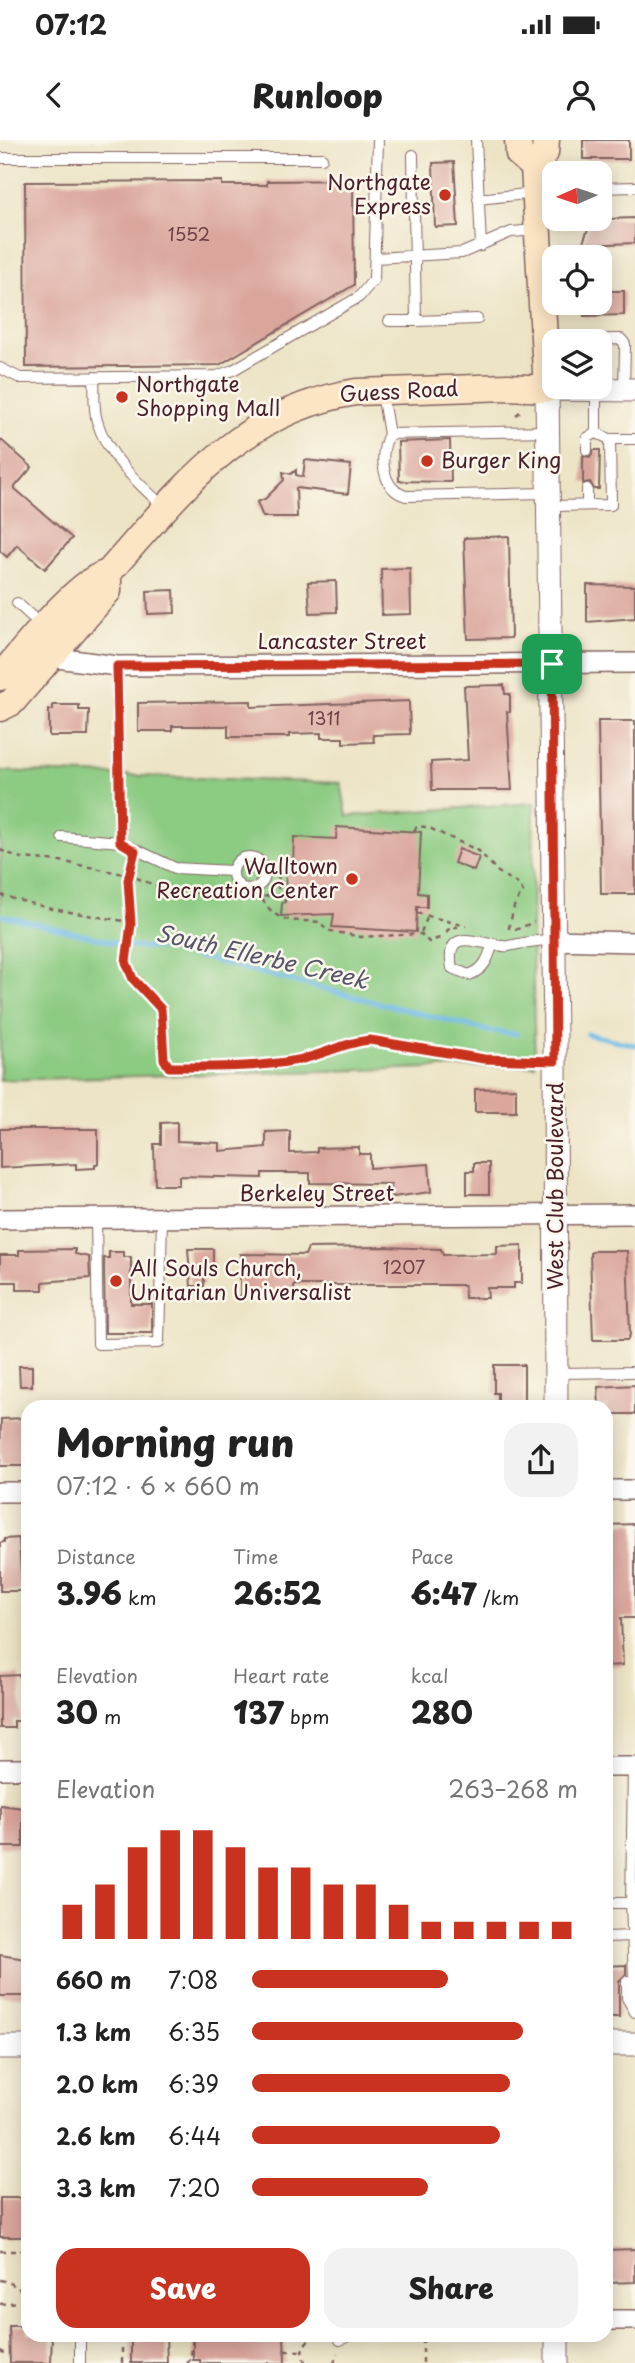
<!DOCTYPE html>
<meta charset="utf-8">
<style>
body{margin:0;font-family:"Playpen Sans",sans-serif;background:#f2f2f2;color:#222;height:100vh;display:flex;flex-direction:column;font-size:26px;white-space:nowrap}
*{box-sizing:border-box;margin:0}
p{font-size:23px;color:#767676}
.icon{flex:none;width:38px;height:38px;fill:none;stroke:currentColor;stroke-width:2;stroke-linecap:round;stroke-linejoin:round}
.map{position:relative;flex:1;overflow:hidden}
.details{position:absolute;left:21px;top:1260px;width:592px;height:942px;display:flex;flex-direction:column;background:#fff;border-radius:21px;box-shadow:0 4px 18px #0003}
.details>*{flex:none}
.needle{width:46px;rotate:267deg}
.tools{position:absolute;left:542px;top:21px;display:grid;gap:14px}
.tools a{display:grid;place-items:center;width:70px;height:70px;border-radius:14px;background:#fff;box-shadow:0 4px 18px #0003;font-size:35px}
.pin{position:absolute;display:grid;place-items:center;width:60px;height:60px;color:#fff;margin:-30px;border-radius:14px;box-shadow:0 4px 10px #0006}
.round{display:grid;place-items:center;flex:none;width:74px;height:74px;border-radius:21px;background:#f2f2f2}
.summary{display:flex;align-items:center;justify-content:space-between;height:119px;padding:0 35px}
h1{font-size:38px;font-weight:800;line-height:52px}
.figures{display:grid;grid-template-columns:repeat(3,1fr);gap:10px;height:119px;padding:7px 35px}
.figures div{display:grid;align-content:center}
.figures b{font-size:30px;font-weight:800}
.figures small{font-size:19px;font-weight:400}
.figures p{font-size:19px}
.chart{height:196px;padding:14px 35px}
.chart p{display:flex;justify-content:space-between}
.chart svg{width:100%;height:126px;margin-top:7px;stroke:#c8321e;stroke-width:6}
.cta{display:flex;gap:14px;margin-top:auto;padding:14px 35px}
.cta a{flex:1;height:80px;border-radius:21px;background:#c8321e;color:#fff;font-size:28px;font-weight:800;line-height:80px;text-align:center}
.cta a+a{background:#f2f2f2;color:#222}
ul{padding:0 35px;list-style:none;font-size:23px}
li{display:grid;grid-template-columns:112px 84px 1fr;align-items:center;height:52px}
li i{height:18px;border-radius:9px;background:#c8321e}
.status{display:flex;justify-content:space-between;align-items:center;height:49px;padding:0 35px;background:#fff;direction:ltr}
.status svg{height:19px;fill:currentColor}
header{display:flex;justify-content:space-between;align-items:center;height:91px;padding:0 35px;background:#fff;font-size:32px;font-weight:800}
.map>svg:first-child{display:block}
</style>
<div class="status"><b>07:12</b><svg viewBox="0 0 49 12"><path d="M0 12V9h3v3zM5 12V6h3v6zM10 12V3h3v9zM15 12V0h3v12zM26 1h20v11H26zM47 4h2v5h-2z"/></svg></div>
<header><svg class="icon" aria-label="back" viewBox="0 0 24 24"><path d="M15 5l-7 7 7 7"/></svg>Runloop<svg class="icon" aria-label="person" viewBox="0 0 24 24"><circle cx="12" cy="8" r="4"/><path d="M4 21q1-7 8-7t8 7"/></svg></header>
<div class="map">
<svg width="635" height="2223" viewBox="0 0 635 2223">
<rect width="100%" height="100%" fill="#fbf7ec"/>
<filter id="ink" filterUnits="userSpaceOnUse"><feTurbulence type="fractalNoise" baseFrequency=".0143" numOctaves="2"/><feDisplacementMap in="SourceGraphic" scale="14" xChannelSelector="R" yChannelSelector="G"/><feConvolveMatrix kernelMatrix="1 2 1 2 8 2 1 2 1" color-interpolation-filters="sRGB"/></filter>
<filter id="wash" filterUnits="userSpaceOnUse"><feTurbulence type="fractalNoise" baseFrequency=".00686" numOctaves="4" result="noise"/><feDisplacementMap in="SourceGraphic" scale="28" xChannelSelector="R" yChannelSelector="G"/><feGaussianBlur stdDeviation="1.57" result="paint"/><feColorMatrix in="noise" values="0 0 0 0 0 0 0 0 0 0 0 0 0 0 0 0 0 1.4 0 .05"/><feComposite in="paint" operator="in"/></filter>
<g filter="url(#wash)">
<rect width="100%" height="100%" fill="#ede4c6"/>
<!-- green -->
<path fill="#8ccb82" stroke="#6b7556" stroke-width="2" d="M 0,631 L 341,643 L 347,676 L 534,663 L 532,800 L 535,925 L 0,940 Z"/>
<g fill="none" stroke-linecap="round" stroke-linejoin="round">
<!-- stream -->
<path stroke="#6cb9e6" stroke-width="5" d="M 0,775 L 134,807 L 163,808 L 489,891 L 517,894
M 587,894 L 635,905"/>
</g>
<g id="blocks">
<!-- building -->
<path fill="#daa59b" d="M 583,0 L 629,0 L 629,19 L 583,19 Z
M 454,22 L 458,86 L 435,87 L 433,23 Z
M 353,40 L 354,145 L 219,225 L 26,227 L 25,42 L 222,41 L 222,45 L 267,45 L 267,41 Z
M 604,75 L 604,79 L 635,78 L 635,103 L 582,105 L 592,79 L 600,79 Z
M 600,151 L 624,151 L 624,175 L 584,176 L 584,163 L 600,163 Z
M 0,299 L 32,327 L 14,348 L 72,398 L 45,429 L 17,405 L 7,417 L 0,411 Z
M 450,300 L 451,342 L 399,341 L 398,302 Z
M 594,310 L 600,310 L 599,349 L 594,349 L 590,342 L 583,343 L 583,316 L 590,317 Z
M 305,320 L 351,325 L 348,354 L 296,348 L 297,377 L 263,377 L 257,362 L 265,359 L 284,340 L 283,332 L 291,334 L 296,330 L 296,335 L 303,337 Z
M 509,396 L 511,498 L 468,499 L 464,398 Z
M 410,428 L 411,474 L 382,475 L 381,429 Z
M 336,441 L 337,472 L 310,473 L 308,442 Z
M 587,445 L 635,446 L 635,478 L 587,482 Z
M 174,450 L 175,473 L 148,474 L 147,451 Z
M 504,545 L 505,554 L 510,554 L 510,572 L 507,572 L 512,650 L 432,650 L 431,622 L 468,620 L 464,546 Z
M 251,561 L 251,567 L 409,561 L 410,594 L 373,595 L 374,602 L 343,603 L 343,598 L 321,598 L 321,593 L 289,594 L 289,597 L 228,597 L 228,586 L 172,586 L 172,591 L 138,591 L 138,563 Z
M 53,565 L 79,565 L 79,570 L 89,570 L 88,596 L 49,596 L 49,570 L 53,570 Z
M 598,581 L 635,581 L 635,754 L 601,754 Z
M 337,687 L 421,692 L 418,753 L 427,754 L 427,767 L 417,767 L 416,792 L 332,787 L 334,774 L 281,776 L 282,763 L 285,762 L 286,724 L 293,724 L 294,697 L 336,699 Z
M 459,709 L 479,717 L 474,731 L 454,723 Z
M 516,948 L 516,972 L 475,972 L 475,949 Z
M 177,982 L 177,1001 L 220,1003 L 220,1011 L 266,1007 L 266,992 L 290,991 L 290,1013 L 317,1012 L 317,1008 L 359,1007 L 359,1014 L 370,1014 L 370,1028 L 429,1024 L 431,1052 L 392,1057 L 391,1044 L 310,1043 L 310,1033 L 262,1033 L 262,1038 L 179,1036 L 179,1045 L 155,1045 L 154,1004 L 161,1004 L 161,983 Z
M 0,989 L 98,989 L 98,1024 L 95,1024 L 95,1028 L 76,1029 L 76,1024 L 0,1028 Z
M 474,1023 L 489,1023 L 489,1054 L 467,1054 L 467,1031 L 474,1031 Z
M 522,1105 L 522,1143 L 514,1143 L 514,1148 L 487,1148 L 488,1158 L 465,1158 L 464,1145 L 294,1145 L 294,1156 L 240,1155 L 240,1114 L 305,1115 L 308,1108 L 384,1107 L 441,1109 L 443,1115 L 497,1114 L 497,1106 Z
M 75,1109 L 75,1114 L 89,1117 L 90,1138 L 43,1142 L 43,1150 L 17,1150 L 17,1142 L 0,1142 L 0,1115 L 19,1115 L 19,1110 Z
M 188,1109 L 213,1109 L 213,1135 L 204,1136 L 204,1146 L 191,1146 Z
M 594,1111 L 627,1111 L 630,1195 L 627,1200 L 593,1200 L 590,1113 Z
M 109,1112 L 123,1112 L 123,1117 L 131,1117 L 131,1164 L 152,1164 L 152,1193 L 105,1193 L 104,1118 L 109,1118 Z
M 494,1225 L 524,1225 L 524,1267 L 498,1267 L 498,1253 L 494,1253 Z
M 19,1226 L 32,1226 L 32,1246 L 20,1246 Z
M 635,1245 L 635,1274 L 606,1274 L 606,1267 L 599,1267 L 598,1247 Z
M 28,1278 L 28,1326 L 0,1326 L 1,1279 Z
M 635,1384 L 635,1478 L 621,1478 L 623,1525 L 606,1526 L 606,1495 L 609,1495 L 607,1385 Z
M 19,1398 L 22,1451 L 0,1451 L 0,1403 L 4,1402 L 4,1399 Z
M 20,1535 L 21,1581 L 14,1581 L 14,1588 L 0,1588 L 0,1536 Z
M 0,1665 L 23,1668 L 23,1707 L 0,1707 Z
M 0,1815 L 26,1819 L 27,1856 L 0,1856 Z
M 626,1825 L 626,1834 L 619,1841 L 619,1877 L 606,1877 L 606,1826 Z
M 0,2058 L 28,2058 L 28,2097 L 0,2097 Z
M 635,2109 L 635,2142 L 606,2143 L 606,2110 Z
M 9,2186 L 28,2186 L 28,2194 L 52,2194 L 51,2223 L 10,2223 Z
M 131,2194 L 166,2194 L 167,2223 L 131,2223 Z
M 193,2194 L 284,2194 L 285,2223 L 200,2223 L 200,2220 L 193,2220 Z"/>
</g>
</g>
<g filter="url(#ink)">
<use href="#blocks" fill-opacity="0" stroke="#836461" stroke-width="2"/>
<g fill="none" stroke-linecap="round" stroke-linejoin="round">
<!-- service casing -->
<g stroke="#836461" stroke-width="12">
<path id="service" d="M 476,0 L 481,106
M 0,18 L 322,18
M 600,48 L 635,47
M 478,59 L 555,51
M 375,118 L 462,113 L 511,92 L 537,90
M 389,181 L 416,181 L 413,15
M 416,181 L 477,179
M 545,200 L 621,199 L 625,204 L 624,249
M 0,228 L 20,238 L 217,236 L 233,230 L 359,157 L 374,139 L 378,0
M 94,237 C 95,251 93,268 97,281 C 107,316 139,344 165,368
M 596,249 L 596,293 L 610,299
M 382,254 L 389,294
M 547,291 L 389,294 C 379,315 381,349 406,356 L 549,353
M 587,310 L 587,298 L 596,293
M 587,365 L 587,349
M 550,366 L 611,365 L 610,299 L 635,299
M 17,463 L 42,486
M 117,526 L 120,702
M 62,697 L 120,702 L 175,728 L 232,731
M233 733a16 16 0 1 1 32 0a16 16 0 1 1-32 0Z
M 493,803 C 488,819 485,829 469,835 L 452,828 C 443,780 488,809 508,806 C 523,803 536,800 552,800
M 96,1078 L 98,1204 L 159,1203 L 162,1078
M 556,1233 L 635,1232
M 606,1763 L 631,1763 L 635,1863
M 631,1763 L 633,1627
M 606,1797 L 633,1796
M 627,1841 L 627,1858 L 635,1872
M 340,2200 L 352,2194
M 80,2223 L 80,2194"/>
</g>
<!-- minor casing -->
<g stroke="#836461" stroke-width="22">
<path id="minor" d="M 50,517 L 117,526 L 635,523
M 552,800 L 635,802
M 0,1079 L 635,1074
M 606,1350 L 635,1350
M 0,1352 L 28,1352
M 606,1627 L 635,1627
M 0,1629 L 28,1629
M 606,2180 L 635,2180"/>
</g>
<!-- tertiary casing -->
<g stroke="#836461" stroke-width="25">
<path id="tertiary" d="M 556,1267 L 555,899 L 547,249 L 635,250
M 606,1904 L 635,1904
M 0,1907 L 28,1907
M 557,2194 L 557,2223"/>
</g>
<!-- secondary casing -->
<g stroke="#836461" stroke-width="29">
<path id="secondary" d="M 534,27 L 545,13 L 546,0
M 0,537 C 20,514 80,437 108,433 C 182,350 238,271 356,252 L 508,247 L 547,249 L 534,27 L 519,14 L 518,0
M 0,568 L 12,562 L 108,451 L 108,433"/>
</g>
<!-- path -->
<path stroke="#836461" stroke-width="2.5" stroke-dasharray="5 5" stroke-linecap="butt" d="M 516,275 L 520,272
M 414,691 L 417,686 L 427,687 L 479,711 L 498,732 L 520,745 L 523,752 L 515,763 L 508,792
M 0,710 L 21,718 L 60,721 L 129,735 L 167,750 L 249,758 L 278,755 L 279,725 L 286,726
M 132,723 L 128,740 L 131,784 L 126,823 L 133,839 L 161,869 L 164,919 L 169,927 C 212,927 255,928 298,920 C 323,915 345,902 371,900 L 484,919 L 535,921
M 0,755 L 52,769 L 130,782
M 262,759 C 279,786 293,779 321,782 L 326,790 L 361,797 L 421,794 L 429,802 L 442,797
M 417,773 L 466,786
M 515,790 L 534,782
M 421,792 L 428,776
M 446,792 L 451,787 L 458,787
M 0,2111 L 28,2111
M 0,2140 L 9,2142 L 28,2155
M 0,2164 L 28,2161
M 0,2211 L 9,2215
M 285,2211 L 302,2211
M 122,2223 L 122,2194
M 187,2223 L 191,2219 L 193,2194
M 305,2223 L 302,2211 C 306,2199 314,2194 326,2197
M 334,2223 L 337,2213
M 423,2223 L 423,2194"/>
<!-- service -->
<use href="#service" stroke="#fff" stroke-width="10"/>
<!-- minor -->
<use href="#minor" stroke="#fff" stroke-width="19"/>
<!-- tertiary -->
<use href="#tertiary" stroke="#fff" stroke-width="23"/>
<!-- secondary -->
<use href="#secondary" stroke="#fce5c4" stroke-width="26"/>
</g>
</g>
<g fill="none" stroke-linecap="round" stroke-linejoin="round" filter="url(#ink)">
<!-- route casing -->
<g stroke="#fff" stroke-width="14">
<path id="route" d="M 552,524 L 555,921 L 484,919 L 370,900 C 345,902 323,915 298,920 C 255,928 212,927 169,927 L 164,919 L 161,869 L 133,839 L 126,822 L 131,784 L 128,740 L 135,711 L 120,702 L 117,526 Z"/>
</g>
<!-- route -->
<use href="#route" stroke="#c8321e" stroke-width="9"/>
</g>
<!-- markers -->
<g fill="#c8321e" stroke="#fbf7ec" stroke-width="2.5">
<circle cx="445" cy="55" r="7"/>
<circle cx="122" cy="257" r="7"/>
<circle cx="427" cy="321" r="7"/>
<circle cx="352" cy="739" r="7"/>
<circle cx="116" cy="1141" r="7"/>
</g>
<g text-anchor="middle" stroke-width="5" stroke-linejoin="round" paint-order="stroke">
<!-- number labels -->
<g font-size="18" fill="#6e4047">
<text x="189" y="101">1552</text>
<text x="324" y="585">1311</text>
<text x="404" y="1134">1207</text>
</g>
<!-- poi labels -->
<g font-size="21" fill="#4a1f2b" stroke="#fbf7ec" text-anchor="start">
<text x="431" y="50" text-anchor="end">Northgate<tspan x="431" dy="24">Express</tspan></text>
<text x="136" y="252">Northgate<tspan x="136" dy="24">Shopping Mall</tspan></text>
<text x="441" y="328">Burger King</text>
<text x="338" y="734" text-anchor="end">Walltown<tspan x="338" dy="24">Recreation Center</tspan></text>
<text x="130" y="1136">All Souls Church,<tspan x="130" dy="24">Unitarian Universalist</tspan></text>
</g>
<!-- street labels -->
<g font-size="21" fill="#4a1f2b" stroke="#fbf7ec">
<text transform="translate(399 252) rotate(-3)" y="7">Guess Road</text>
<text x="342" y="509">Lancaster Street</text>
<text transform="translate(556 1046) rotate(-90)" y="7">West Club Boulevard</text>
<text x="317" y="1061">Berkeley Street</text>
</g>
<!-- water labels -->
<g font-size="23" font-style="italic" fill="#56556c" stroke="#fbf7ec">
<text transform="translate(262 817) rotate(13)" y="8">South Ellerbe Creek</text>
</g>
</g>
</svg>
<div class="tools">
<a><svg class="needle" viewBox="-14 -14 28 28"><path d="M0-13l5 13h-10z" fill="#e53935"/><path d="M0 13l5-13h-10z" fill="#767676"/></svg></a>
<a><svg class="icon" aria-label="locate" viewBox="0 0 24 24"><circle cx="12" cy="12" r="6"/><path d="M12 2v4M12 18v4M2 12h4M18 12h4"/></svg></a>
<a><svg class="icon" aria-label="layers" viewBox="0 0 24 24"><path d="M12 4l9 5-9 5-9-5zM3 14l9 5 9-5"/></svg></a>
</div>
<div class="pin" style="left:552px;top:524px;background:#1e9e55"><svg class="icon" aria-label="arrive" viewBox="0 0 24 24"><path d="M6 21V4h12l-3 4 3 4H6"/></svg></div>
<section class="details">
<div class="summary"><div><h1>Morning run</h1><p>07:12 · 6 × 660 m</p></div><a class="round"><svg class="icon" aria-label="share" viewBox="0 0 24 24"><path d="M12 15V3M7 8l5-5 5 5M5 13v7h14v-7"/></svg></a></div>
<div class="figures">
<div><p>Distance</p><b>3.96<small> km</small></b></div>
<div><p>Time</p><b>26:52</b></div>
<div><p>Pace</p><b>6:47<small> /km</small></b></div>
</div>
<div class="figures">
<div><p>Elevation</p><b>30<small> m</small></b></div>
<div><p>Heart rate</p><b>137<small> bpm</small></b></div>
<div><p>kcal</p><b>280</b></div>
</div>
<div class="chart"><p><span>Elevation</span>263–268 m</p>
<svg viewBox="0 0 160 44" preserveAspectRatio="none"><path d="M5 44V32M15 44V25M25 44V12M35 44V6M45 44V6M55 44V12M65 44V19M75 44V19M85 44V25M95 44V25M105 44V32M115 44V38M125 44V38M135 44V38M145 44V38M155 44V38"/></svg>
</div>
<ul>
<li><b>660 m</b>7:08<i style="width:60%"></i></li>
<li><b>1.3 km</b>6:35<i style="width:83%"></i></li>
<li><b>2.0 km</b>6:39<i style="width:79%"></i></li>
<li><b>2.6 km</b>6:44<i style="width:76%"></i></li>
<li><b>3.3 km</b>7:20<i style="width:54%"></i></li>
</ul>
<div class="cta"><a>Save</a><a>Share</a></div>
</section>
</div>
